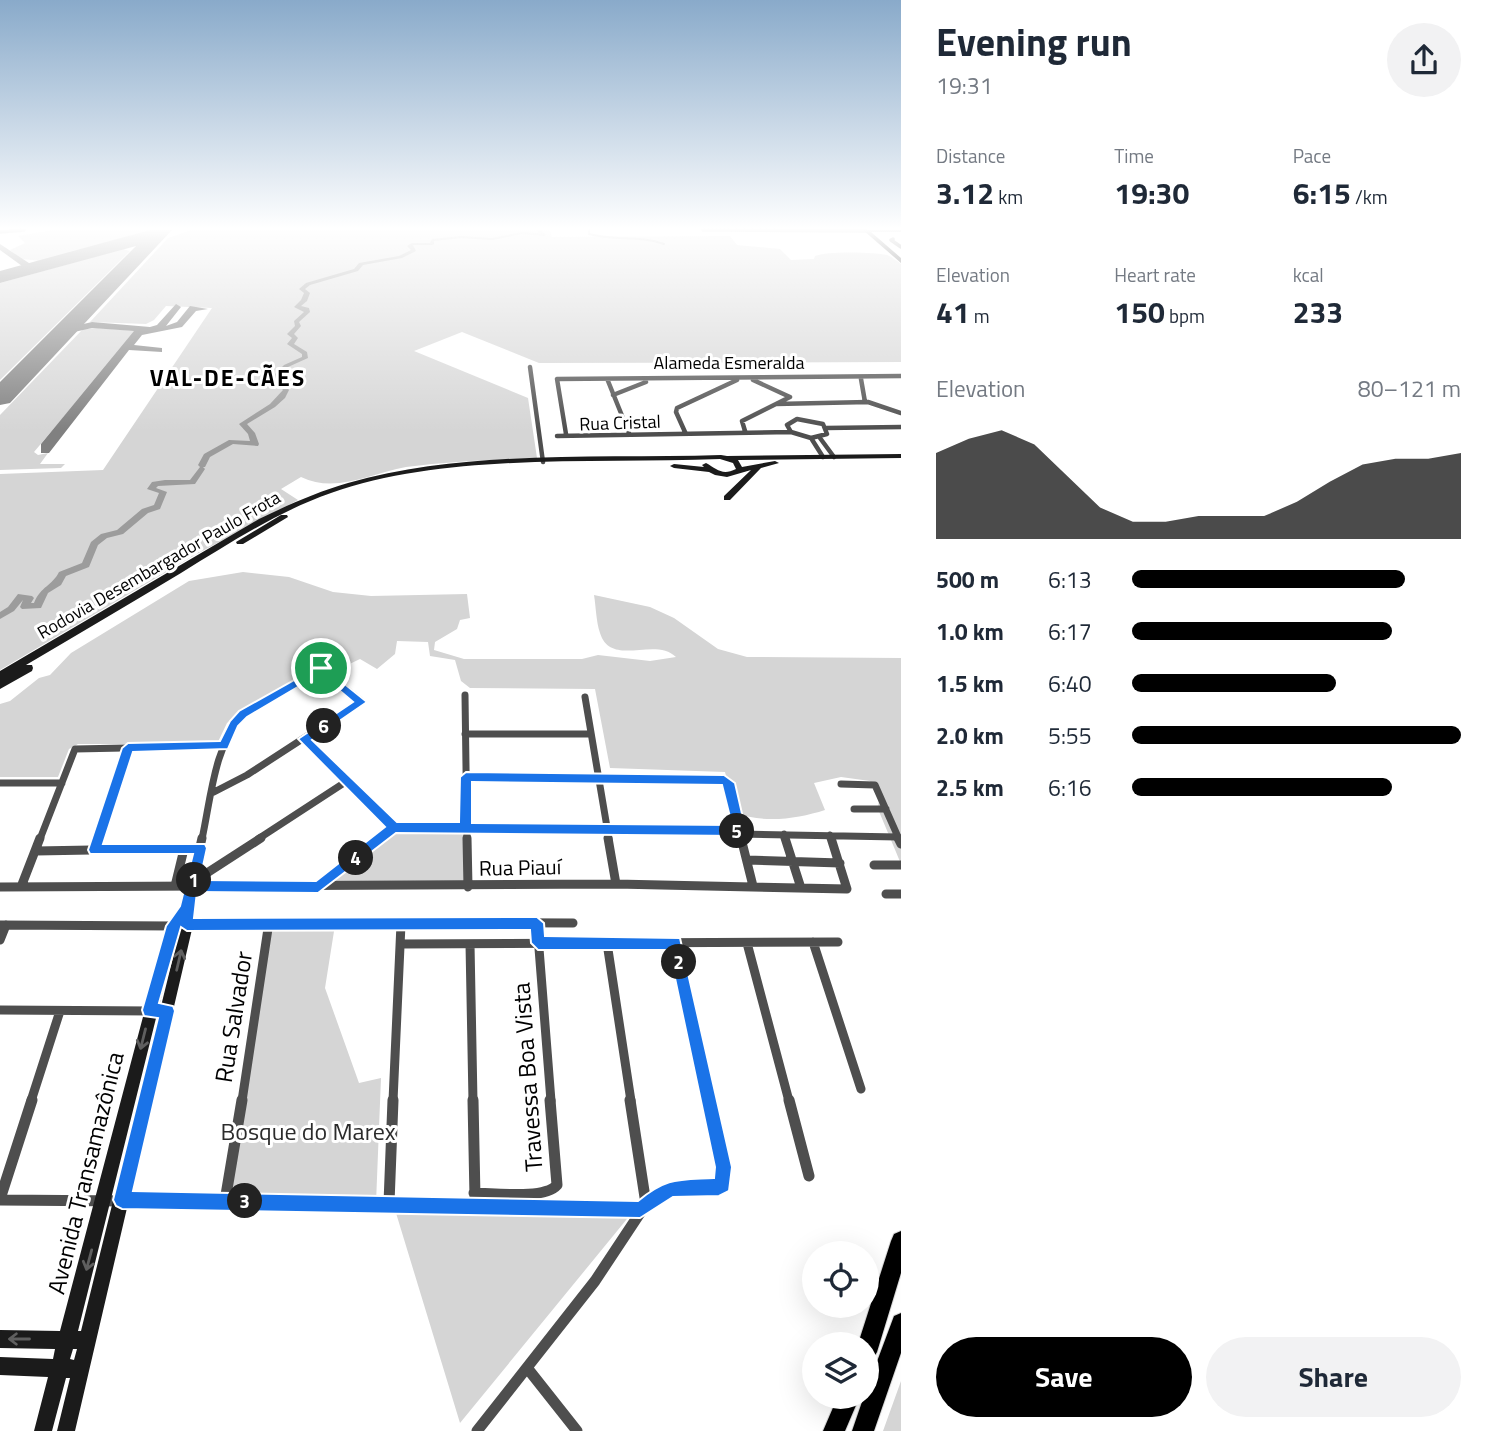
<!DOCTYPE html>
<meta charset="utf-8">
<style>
body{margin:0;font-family:"Titillium Web",sans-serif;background:#f2f2f3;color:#1f2937;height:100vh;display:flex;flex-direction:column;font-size:26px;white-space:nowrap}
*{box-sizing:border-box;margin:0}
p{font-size:23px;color:#747a83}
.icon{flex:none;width:38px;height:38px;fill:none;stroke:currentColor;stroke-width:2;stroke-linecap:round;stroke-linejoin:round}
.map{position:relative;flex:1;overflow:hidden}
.sheet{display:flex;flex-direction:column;background:#fff;width:595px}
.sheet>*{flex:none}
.tools{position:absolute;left:802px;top:1241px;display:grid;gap:14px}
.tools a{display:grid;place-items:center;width:77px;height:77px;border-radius:50%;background:#fff;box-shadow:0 7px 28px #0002;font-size:35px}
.pin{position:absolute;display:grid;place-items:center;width:60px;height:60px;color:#fff;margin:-30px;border:4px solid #fff;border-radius:50%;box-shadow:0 2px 7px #0007}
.km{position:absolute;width:35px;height:35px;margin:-18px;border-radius:50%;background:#222;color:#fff;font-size:19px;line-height:35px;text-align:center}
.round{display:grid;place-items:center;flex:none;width:74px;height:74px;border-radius:37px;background:#f2f2f3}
.overview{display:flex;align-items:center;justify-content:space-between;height:119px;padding:0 35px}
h1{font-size:38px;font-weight:700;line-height:52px}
.stats{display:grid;grid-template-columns:repeat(3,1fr);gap:10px;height:119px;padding:7px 35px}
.stats div{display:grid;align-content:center}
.stats b{font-size:30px;font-weight:700}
.stats small{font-size:19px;font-weight:400}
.stats p{font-size:19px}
.chart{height:196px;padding:14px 35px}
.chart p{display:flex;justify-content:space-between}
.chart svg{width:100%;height:126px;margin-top:7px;fill:#000;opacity:.7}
.cta{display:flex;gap:14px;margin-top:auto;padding:14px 35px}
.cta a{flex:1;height:80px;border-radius:42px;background:#000;color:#fff;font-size:28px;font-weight:700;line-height:80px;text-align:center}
.cta a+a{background:#f2f2f3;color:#1f2937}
ul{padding:0 35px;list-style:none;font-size:23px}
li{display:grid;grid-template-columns:112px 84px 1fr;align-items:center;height:52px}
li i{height:18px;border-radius:9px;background:#000}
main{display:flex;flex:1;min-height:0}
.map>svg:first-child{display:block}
</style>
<main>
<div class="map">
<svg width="901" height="1431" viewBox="0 0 901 1431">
<rect width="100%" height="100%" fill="#fff"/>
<!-- green -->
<path fill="#d5d5d5" d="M 53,230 L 150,230 L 43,261 L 21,259 L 10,250 L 25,243 L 18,236 Z
M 191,230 L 550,230 L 552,237 L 730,236 L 737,245 L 780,249 L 791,260 L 814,259 L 815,256 C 826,251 874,252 887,255 C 892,257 897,261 901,264 L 901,362 L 539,363 L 462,332 L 414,351 L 528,398 L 537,458 C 494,460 450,461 406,467 C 371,473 336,494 301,477 L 281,489 L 298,500 L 195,555 L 0,670 L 0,474 L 103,470 L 212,308 L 166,306 L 154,320 L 146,324 L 90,322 L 168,238 Z
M 123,249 L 130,251 L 0,380 L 0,283 Z
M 97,328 L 136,331 L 34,452 L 38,455 L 48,453 L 40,464 L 65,464 L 61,468 L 0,470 L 0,415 L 83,329 Z
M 243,572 L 289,577 L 333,592 L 371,596 L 467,594 L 470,618 L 460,620 L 457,629 L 435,642 L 434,650 L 464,659 L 582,659 L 598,655 L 650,661 L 676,657 C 655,636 611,668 600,633 C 596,621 596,607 594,595 L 650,607 L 674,618 L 718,649 L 747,657 L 901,658 L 901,864 L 878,809 L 879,798 L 870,781 L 841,777 L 814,783 L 825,810 C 797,819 762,824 735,812 L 725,772 L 610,768 L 595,689 L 470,688 L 461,681 L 455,660 L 430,656 L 428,642 L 397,641 L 395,654 L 377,669 L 360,659 L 337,670 L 323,664 L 238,713 L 227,723 L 217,744 L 78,744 L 69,749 L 58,777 L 0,777 L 0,704 L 10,701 L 39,678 L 50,675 L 71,653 L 189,581 Z
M 392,826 L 465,826 L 466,885 L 320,885 Z
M 271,925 L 335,925 L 325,988 L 359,1083 L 381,1078 L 376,1203 L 225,1201 Z
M 396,1213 L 631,1214 L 460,1423 Z
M 901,1381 L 901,1431 L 883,1431 Z"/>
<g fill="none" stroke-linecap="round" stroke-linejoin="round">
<!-- stream -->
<path stroke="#9c9c9c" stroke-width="2" d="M 589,230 L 589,234 C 614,241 640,235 664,244"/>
<!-- river -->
<path fill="#9c9c9c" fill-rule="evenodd" d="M 536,230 L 541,230 L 546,235 L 544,236 L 522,234 L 492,240 L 461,238 L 434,241 L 434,244 L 432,245 L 413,245 L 416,251 L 402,258 L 363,265 L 358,271 L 310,285 L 305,289 L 310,293 L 307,301 L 301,306 L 309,308 L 310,312 L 299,322 L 301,326 L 294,334 L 298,338 L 294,344 L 307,352 L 308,358 L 288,367 L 279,377 L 289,390 L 285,398 L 275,407 L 247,424 L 255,433 L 259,444 L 258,446 L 233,444 L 210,457 L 205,467 L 203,467 L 205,469 L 195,484 L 158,486 L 156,488 L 167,492 L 160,509 L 148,513 L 123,534 L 107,538 L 98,545 L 89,567 L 66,576 L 61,585 L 48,593 L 41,608 L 22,609 L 20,607 L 23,600 L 14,611 L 0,619 L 0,612 L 8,607 L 18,594 L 32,596 L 34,598 L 31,603 L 34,603 C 41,586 52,586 59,572 L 82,563 L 91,542 L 101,534 L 117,530 L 142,509 L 154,505 L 159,493 L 147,489 L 152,482 L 165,480 L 190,480 L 200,467 L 198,465 L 204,454 L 229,440 L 250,441 L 248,434 L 239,424 L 270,404 L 283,390 L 272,377 L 284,365 L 302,357 L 302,354 L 287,344 L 292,338 L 287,334 L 295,326 L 294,321 L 304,312 L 294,307 L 301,300 L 304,293 L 299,289 L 306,283 L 354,269 L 359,263 L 399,256 L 411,250 L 407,246 L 412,243 L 430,243 L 432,239 L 461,236 L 492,238 L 522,232 L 539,233 Z"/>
<!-- taxiway -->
<path fill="#808080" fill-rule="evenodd" d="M 0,244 L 35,267 L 35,271 L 29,271 L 0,250 Z
M 176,304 L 181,307 L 166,326 L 177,322 L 190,306 L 208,309 L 196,311 L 182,327 L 142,335 L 134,345 L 162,348 L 162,352 L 129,350 L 49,453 L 41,453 L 41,444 L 134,331 L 92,328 L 65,334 L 62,333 L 62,329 L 92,322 L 150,327 L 157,325 Z"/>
<!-- runway -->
<path fill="#808080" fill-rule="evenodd" d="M 150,230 L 172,230 L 10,403 L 0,405 L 0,382 L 136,246 L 0,283 L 0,271 Z"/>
<!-- primary casing -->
<g stroke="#dbdbdb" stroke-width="2">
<path id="primary" d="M 901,1231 L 901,1273 L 877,1352 L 873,1359 L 866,1362 L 866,1344 L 858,1344 L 891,1241 L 894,1234 Z
M 901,1313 L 901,1353 L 874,1431 L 852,1431 L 864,1396 L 866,1396 L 866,1391 L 894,1316 Z
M 838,1396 L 860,1396 L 845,1431 L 823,1431 Z"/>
</g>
<!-- street-far4 -->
<path stroke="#4e4e4e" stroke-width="3.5" d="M 703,230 L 866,231
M 0,232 L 24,230
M 893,239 L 891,240 L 901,247"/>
<!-- street-far3 -->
<path stroke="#4e4e4e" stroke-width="4.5" d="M 530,367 L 543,462
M 861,379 L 865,402
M 753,380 L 790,397
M 608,381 L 629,433
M 613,395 L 646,382
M 776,404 L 868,402 L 901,413
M 797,419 L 823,424 L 827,434 L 811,438 L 791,432 L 787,425 Z
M 826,428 L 901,427
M 745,431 L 742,421 L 790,397
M 685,432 L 676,412 L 677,408 L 737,380
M 566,434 L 557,379 L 901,376
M 557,436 L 791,432
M 811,438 L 823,457
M 820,438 L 834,457"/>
<!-- street-far2 -->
<path stroke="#4e4e4e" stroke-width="7" d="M 465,695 L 467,839
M 585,697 L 609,839
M 465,734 L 590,734
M 304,739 L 394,828
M 466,777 L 727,781 L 741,839
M 0,783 L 62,783
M 841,784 L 875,785 L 899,839
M 854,809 L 886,809
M 394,828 L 740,831
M 740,834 L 898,837
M 784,834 L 786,839
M 830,835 L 831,839
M 40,839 L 75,749 L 223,746
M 98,839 L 128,748
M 202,839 C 211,798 214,746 243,714 L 321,669 L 361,701 L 247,775 L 214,792
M 258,839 L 347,781
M 379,839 L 394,828"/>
<!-- street-far1 -->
<path stroke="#4e4e4e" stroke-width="9" d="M 467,838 L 468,887
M 608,838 L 616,884
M 741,838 L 753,886
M 785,838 L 801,888
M 898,838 L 901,844
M 95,850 L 99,838
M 36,851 L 201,848
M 747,860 L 840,863
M 874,865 L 901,865
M 193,882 L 261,838
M 175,886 L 184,849
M 0,887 L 616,884 L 847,889 L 831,838
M 21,887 L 40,838
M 318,887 L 382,838
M 886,894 L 901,894
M 537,923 L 551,1101
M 0,925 L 174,926
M 186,925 L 269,922 L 573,923
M 187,925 L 186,909 L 202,838
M 0,940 L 6,925
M 813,942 L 861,1089
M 607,943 L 631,1101
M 675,943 L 707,1101
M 747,943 L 789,1101
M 401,944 L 838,942
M 470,944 L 473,1101
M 0,1010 L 153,1011
M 31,1101 L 60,1011
M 242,1101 L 269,922
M 393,1101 L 401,924"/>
<!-- street -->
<path stroke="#4e4e4e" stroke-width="11" d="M 473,1100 L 475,1197
M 630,1100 L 646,1204
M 789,1100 L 809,1176
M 474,1193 C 494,1193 544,1200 557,1185 L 550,1100
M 0,1199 L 32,1100
M 0,1200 L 389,1203 L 641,1209
M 225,1201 L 242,1100
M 389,1203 L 393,1100
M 528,1369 L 577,1431
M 477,1431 L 595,1281 L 646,1204 L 662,1192 L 673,1188 L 719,1187 L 724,1183 L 707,1100"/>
<!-- secondary -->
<path fill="#1b1b1b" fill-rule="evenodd" d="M 863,230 L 901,230 L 901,232 L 871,232 L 901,258 L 901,263 Z
M 901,454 L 901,458 L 738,460 L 742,467 L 775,461 L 779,463 L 761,468 L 730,500 L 724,500 L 724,496 L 751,470 L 727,477 L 715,475 L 709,472 L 674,468 L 670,466 L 674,464 L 704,467 L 702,465 L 706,463 C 717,469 722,476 736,469 L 733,463 L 720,459 C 597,464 448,452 331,493 C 277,512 230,543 181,573 C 130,604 78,634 26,665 L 32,665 L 33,668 L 32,671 L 0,689 L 0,680 L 2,679 L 0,680 L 0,671 L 259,519 C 288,505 317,492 348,483 C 468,449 598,459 721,455 L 727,456 Z
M 281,515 L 287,515 L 288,517 L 243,544 L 237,544 L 236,542 Z
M 187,919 L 192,921 L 193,925 L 75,1431 L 57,1431 L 70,1378 L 66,1378 L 52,1431 L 34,1431 L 48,1377 L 0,1375 L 0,1357 L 53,1359 L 55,1349 L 0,1348 L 0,1330 L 60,1331 L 167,926 L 168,922 L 173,920 L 178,922 L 179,926 L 78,1331 L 81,1331 L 181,925 L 182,921 ZM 73,1349 L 77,1349 L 74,1360 L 70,1359 Z"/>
<!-- primary -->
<use href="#primary" fill="#000" fill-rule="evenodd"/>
</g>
<!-- one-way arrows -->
<defs><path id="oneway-shaft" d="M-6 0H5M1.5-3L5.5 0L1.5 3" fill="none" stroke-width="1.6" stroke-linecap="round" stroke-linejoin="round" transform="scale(1.75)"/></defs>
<g stroke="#5f5f5f">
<use href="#oneway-shaft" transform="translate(179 960) rotate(-77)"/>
<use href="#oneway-shaft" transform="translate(143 1039) rotate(104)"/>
<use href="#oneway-shaft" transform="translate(89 1260) rotate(105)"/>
<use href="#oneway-shaft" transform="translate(19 1339) rotate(180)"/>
</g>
<!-- sky -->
<linearGradient id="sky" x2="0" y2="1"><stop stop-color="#89aaca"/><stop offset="0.53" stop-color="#fff"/><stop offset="1" stop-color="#fff" stop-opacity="0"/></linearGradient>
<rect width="901" height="431" fill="url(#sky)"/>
<!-- route -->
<path fill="#1a73e8" stroke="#fff" stroke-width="2" fill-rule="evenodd" d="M 321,665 L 367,702 L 312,740 L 397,822 L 459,822 L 460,777 L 466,772 L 724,775 L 735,783 L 746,831 L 740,836 L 396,833 L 318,893 L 197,892 L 194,918 L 537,917 L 544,923 L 545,936 L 680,938 L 732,1167 L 729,1191 L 719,1196 L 673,1197 L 640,1218 L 122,1209 L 116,1206 L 113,1200 L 158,1018 L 144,1016 L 142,1010 L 166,926 L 180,906 L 193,854 L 90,854 L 88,850 L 122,748 L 128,743 L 220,741 L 230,721 L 239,711 ZM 320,674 L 353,702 L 298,739 L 385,827 L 316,881 L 200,880 L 207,848 L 205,844 L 103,844 L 133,752 L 228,749 L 238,726 L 247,717 ZM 472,782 L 722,785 L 732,825 L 472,823 ZM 181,927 L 187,931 L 530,930 L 531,943 L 538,950 L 669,950 L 715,1167 L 714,1178 C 678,1180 667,1177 638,1201 L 133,1191 L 175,1011 L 173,1006 L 159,1003 Z"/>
<g text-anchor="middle" stroke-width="6" stroke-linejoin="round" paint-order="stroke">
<!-- far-street labels -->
<g font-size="18" fill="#000" stroke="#fff">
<text x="729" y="369">Alameda Esmeralda</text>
<text transform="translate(620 423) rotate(-2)" y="6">Rua Cristal</text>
<text transform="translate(159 565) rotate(-30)" y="6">Rodovia Desembargador Paulo Frota</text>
</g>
<!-- street labels -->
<g font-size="21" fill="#000" stroke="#fff">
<text transform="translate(520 868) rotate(-1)" y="7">Rua Piauí</text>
</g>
<!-- far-district labels -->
<g font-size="23" font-weight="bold" letter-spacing="2" fill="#000" stroke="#fff">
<text x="228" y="386">VAL-DE-CÃES</text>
</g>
<!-- near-street labels -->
<g font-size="24" fill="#000" stroke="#fff">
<text transform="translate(234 1017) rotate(-81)" y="8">Rua Salvador</text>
<text transform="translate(528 1077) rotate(-94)" y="8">Travessa Boa Vista</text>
<text transform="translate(86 1173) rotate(-76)" y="8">Avenida Transamazônica</text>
</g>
<!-- near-park labels -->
<g font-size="24" fill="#2c2c2c" stroke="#fff">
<text x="308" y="1140">Bosque do Marex</text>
</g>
</g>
</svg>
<div class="tools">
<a><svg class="icon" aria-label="locate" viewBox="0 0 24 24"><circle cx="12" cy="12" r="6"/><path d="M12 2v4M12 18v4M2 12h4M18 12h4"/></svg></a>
<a><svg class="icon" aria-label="layers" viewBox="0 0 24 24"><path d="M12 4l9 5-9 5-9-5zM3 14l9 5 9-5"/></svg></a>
</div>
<div class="pin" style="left:321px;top:668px;background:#1e9e55"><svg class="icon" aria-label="arrive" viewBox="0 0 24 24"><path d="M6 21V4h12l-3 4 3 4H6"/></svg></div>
<b class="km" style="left:194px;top:880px">1</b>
<b class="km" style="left:679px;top:962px">2</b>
<b class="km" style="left:245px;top:1201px">3</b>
<b class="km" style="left:356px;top:858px">4</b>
<b class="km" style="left:737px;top:831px">5</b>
<b class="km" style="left:324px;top:726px">6</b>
</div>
<section class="sheet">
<div class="overview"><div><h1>Evening run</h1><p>19:31</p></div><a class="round"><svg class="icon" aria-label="share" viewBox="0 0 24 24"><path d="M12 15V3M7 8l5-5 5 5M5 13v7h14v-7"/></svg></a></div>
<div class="stats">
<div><p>Distance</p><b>3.12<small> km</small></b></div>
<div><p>Time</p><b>19:30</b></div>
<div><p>Pace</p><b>6:15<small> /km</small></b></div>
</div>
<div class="stats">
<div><p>Elevation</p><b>41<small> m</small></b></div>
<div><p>Heart rate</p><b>150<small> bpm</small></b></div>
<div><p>kcal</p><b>233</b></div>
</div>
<div class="chart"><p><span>Elevation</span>80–121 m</p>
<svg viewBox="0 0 160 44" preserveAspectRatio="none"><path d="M0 44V14L10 9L20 6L30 11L40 22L50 33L60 38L70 38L80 36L90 36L100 36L110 31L120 24L130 18L140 16L150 16L160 14V44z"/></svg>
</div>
<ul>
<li><b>500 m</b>6:13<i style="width:83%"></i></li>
<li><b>1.0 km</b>6:17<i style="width:79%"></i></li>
<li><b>1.5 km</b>6:40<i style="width:62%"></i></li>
<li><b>2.0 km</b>5:55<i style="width:100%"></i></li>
<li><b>2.5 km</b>6:16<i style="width:79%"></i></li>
</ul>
<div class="cta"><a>Save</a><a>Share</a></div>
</section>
</main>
